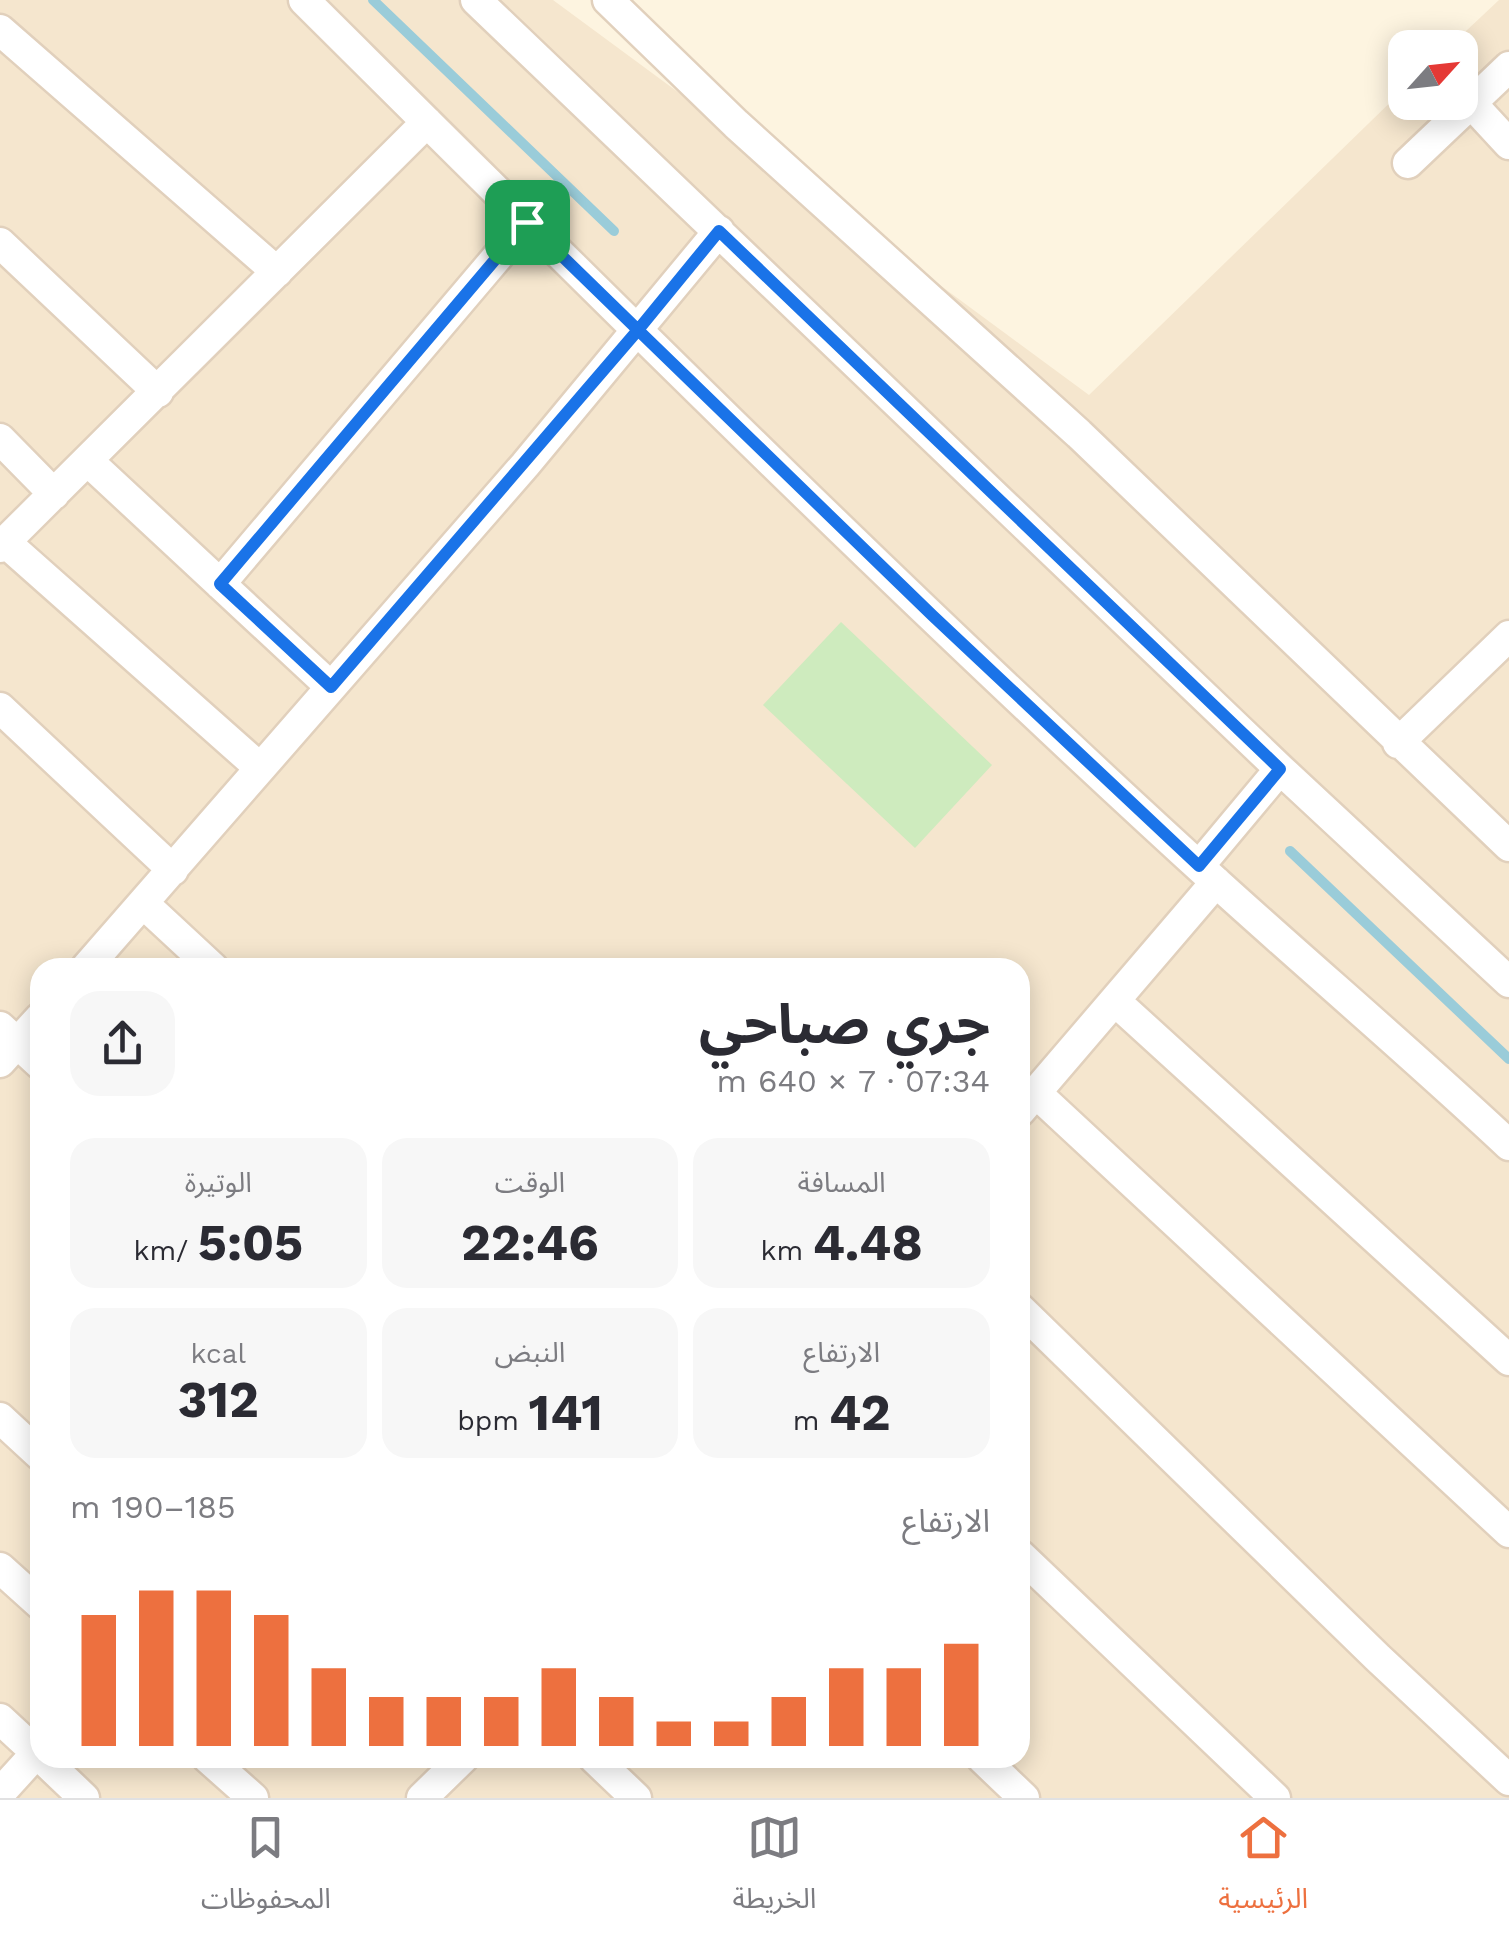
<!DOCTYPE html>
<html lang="ar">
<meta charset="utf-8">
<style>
body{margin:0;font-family:"Work Sans","Noto Sans Arabic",sans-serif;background:#f7f7f7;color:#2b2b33;direction:rtl;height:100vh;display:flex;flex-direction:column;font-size:38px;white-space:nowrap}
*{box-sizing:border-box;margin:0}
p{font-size:32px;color:#7c7c81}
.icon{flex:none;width:55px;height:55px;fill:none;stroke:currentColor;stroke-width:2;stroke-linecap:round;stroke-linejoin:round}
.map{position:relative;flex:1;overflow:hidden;direction:ltr}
.panel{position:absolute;left:30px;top:958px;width:1000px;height:810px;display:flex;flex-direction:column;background:#fff;border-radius:30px;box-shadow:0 5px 25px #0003;direction:rtl}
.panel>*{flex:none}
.needle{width:65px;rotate:63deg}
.tools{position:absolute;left:1388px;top:30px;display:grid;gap:20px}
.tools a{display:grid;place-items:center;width:90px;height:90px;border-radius:20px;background:#fff;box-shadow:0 5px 25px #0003;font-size:50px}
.pin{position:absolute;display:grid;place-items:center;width:85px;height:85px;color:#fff;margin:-42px;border-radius:20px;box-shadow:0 5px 15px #0006}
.round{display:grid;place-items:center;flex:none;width:105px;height:105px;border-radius:30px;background:#f7f7f7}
.head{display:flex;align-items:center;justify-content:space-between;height:170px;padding:0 40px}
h1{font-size:55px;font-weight:700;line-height:75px}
.figures{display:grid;grid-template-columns:repeat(3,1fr);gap:15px;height:170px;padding:10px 40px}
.figures div{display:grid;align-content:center;border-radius:25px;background:#f7f7f7;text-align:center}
.figures b{font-size:50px;font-weight:700}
.figures small{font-size:28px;font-weight:400}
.figures p{font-size:28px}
.chart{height:280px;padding:20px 40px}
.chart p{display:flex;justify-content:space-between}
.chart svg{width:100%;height:180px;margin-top:10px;stroke:#ed703f;stroke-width:6}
.tab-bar{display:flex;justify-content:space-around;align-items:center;height:140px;border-top:2px solid #e1e1e2;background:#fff;font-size:28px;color:#7c7c81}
.tab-bar a{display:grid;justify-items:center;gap:5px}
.tab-bar .on{color:#ed703f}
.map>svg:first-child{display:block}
</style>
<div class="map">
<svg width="1509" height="1798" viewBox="0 0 1509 1798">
<rect width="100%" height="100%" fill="#fdf4e0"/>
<!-- residential -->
<path fill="#f5e6ce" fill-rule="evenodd" d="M 0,0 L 553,0 L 1089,395 L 1405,88 L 1405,102 L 1460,102 L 1460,48 L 1449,47 L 1499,0 L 1509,0 L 1509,1798 L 0,1798 ZM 40,968 L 1020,968 L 1020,1758 L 40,1758 Z"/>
<!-- green -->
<path fill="#ceebbe" d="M 841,622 L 992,765 L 915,848 L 763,705 Z"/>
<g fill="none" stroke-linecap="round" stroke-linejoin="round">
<!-- stream -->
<path stroke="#9accd9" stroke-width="10" d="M 373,0 L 614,231
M 1290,851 L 1509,1059"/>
<!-- minor casing -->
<g stroke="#e1d0bc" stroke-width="35">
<path id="minor" d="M 304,0 C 604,298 904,598 1217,883 C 1314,971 1413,1055 1509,1145
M 476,0 L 1280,769 L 1509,982
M 608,0 L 736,124 L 1079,434 L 1509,846
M 0,30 L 277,272
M 1471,103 L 1509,144
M 1408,163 L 1509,67
M 0,243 L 158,392
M 0,439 L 54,494
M 88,461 L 331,687
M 5,542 L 260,768
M 0,547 L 427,122
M 220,584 L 527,222
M 0,708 L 173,870
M 1398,743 L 1509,636
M 1199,866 L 1280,769
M 144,904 L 213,968
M 86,968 L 525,465 L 719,231
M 1115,1001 L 1509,1360
M 0,1027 L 40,1064
M 0,1062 L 40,1018
M 1036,1093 L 1509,1532
M 1020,1111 L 1216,882
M 1020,1309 L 1378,1658 L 1509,1780
M 0,1418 L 40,1455
M 1020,1555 L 1275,1798
M 0,1568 L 40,1604
M 0,1719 L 40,1756
M 42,1758 L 84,1798
M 208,1758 L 253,1798
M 594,1758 L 636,1798
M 982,1758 L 1024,1798
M 0,1793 L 40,1749
M 422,1798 L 463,1758"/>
</g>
<!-- minor -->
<use href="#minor" stroke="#fff" stroke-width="30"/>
</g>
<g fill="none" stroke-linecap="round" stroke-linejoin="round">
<!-- route casing -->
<g stroke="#fff" stroke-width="20">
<path id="route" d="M 527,222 L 220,584 L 331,687 L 638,330 L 933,616 L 1199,866 L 1280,769 L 719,231 L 638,330 L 527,222"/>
</g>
<!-- route -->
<use href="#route" stroke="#1a73e8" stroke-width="12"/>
</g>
</svg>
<div class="tools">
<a><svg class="needle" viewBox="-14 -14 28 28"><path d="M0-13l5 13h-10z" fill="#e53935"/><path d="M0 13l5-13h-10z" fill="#7c7c81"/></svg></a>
</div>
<div class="pin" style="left:527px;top:222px;background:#1e9e55"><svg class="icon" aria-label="arrive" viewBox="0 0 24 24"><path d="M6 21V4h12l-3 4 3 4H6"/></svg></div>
<section class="panel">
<div class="head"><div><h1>جري صباحي</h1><p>07:34 · 7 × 640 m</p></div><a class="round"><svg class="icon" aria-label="share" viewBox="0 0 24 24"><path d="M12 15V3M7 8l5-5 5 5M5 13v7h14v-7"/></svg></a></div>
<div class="figures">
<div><p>المسافة</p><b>4.48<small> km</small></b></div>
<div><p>الوقت</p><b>22:46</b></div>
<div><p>الوتيرة</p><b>5:05<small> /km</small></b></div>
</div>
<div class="figures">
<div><p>الارتفاع</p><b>42<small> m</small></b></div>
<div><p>النبض</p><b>141<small> bpm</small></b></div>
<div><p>kcal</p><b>312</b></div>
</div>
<div class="chart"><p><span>الارتفاع</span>185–190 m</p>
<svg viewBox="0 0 160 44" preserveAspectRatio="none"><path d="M5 44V12M15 44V6M25 44V6M35 44V12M45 44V25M55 44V32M65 44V32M75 44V32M85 44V25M95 44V32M105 44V38M115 44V38M125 44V32M135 44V25M145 44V25M155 44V19"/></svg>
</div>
</section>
</div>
<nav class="tab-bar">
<a class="on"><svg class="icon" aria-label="home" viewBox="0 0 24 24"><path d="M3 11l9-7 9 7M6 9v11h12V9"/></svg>الرئيسية</a>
<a><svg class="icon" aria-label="map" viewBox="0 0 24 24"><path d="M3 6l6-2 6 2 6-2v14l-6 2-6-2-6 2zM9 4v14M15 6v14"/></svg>الخريطة</a>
<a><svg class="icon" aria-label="saved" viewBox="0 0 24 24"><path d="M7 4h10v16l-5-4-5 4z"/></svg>المحفوظات</a>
</nav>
